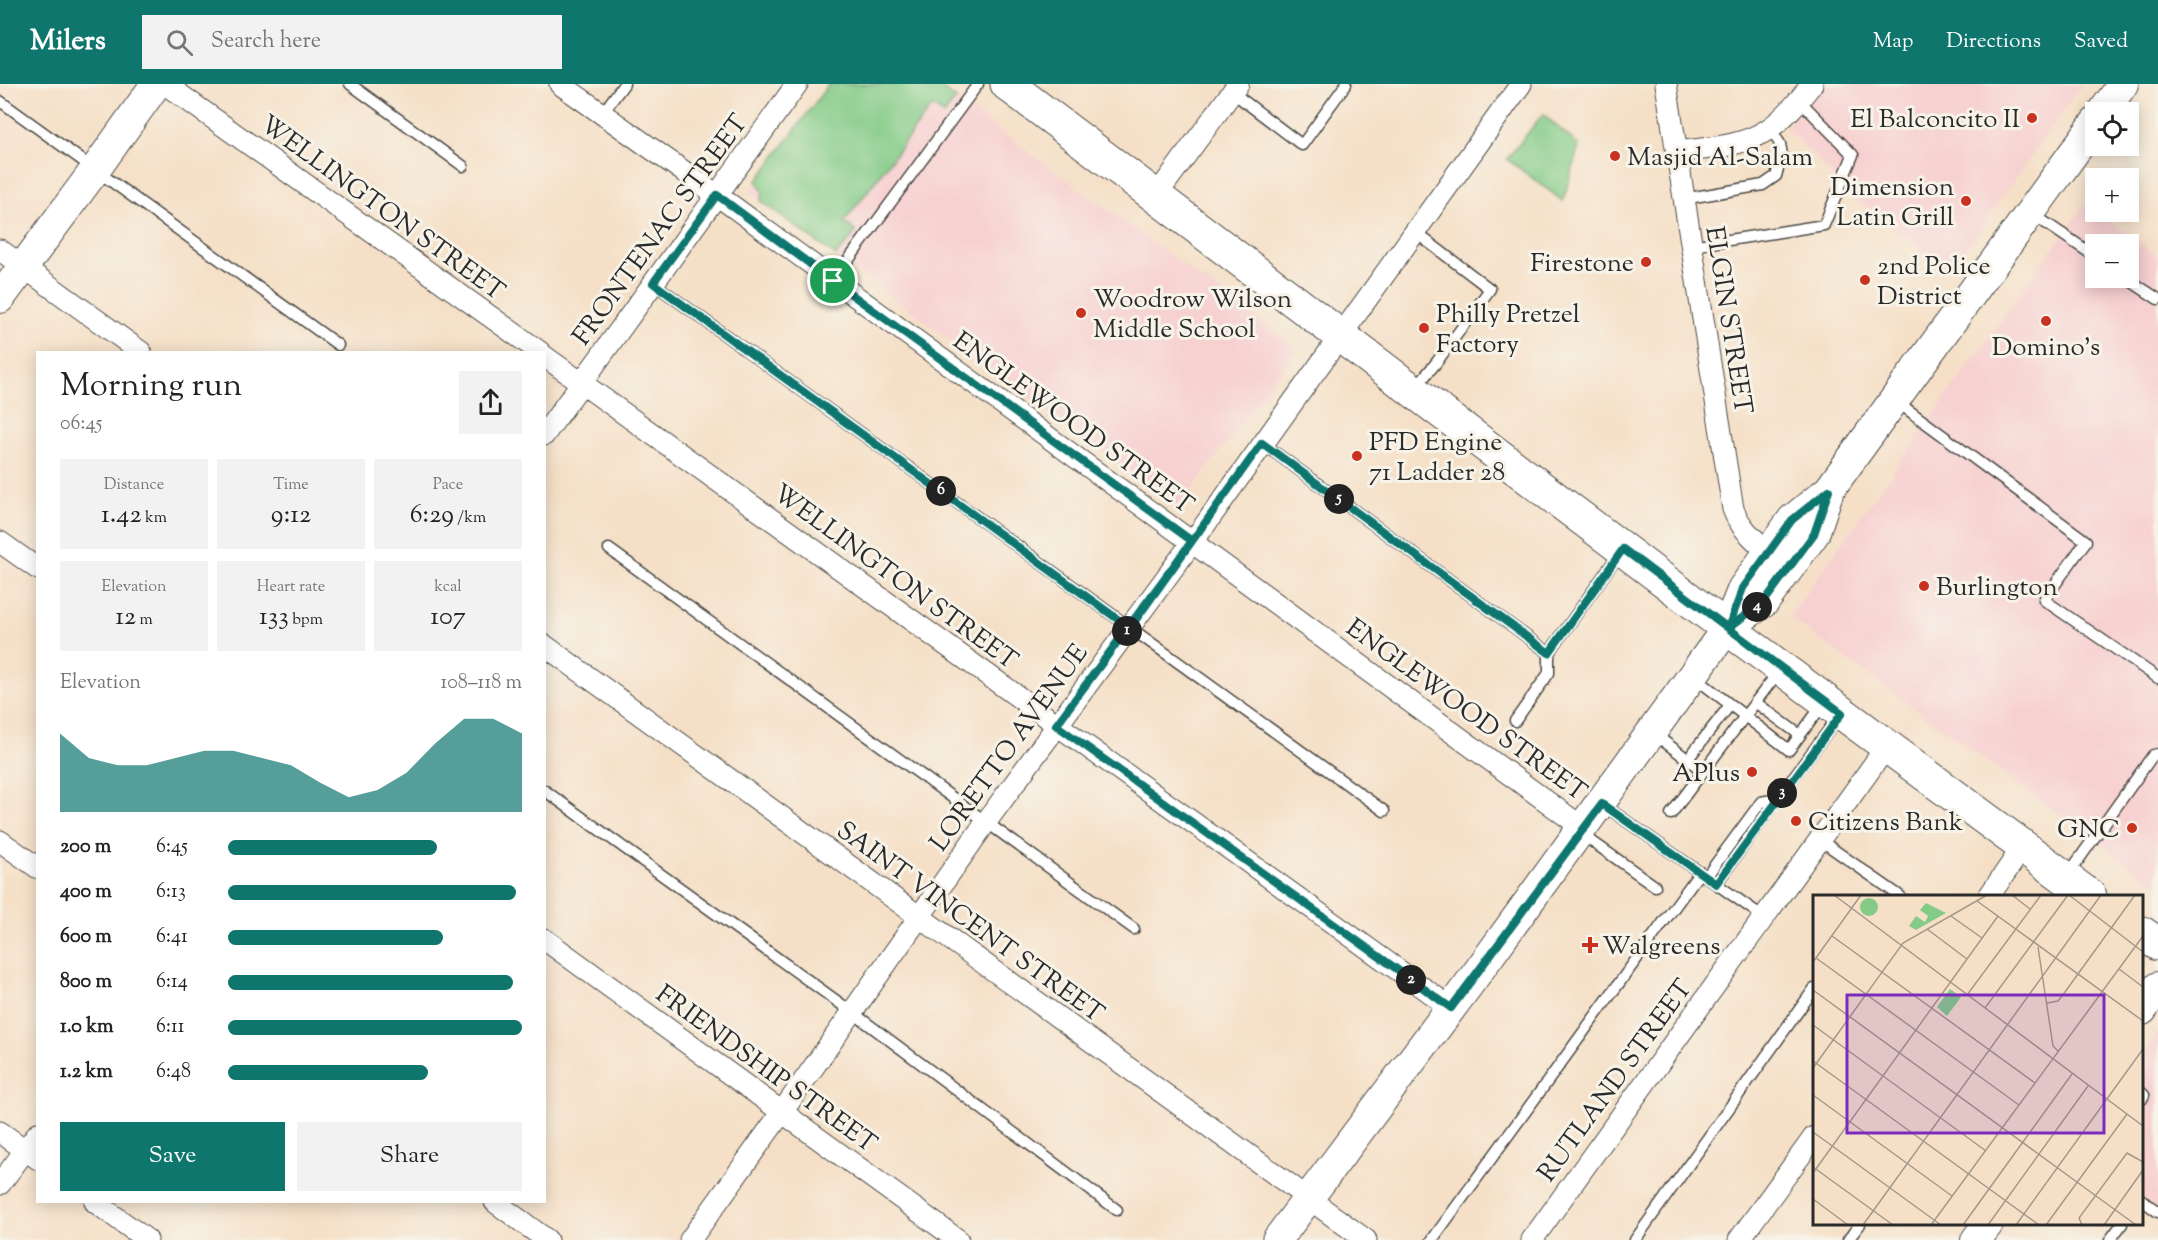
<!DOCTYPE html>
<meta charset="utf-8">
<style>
body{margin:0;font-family:"Sorts Mill Goudy",serif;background:#f2f2f2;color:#222;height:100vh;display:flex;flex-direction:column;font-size:22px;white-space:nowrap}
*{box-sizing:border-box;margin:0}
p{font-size:20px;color:#767676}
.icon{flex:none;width:33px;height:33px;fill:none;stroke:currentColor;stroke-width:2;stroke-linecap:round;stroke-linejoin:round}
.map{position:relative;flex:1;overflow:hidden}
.side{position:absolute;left:36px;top:267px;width:510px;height:852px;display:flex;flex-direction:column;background:#fff;border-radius:0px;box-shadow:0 3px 15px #0003}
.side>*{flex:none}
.buttons{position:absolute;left:2085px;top:18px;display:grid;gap:12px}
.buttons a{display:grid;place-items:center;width:54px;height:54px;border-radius:0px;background:#fff;box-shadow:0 3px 15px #0003;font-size:30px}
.pin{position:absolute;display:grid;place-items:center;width:51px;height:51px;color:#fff;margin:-26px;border:3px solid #fff;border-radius:50%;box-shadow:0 2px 6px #0007}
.km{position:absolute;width:30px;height:30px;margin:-15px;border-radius:50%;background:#222;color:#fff;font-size:16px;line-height:30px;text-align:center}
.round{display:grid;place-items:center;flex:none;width:63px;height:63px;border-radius:0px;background:#f2f2f2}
.overview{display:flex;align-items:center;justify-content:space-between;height:102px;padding:0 24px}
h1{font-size:33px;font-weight:600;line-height:45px}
.stats{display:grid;grid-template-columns:repeat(3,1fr);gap:9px;height:102px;padding:6px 24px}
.stats div{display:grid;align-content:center;border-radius:0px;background:#f2f2f2;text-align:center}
.stats b{font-size:26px;font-weight:600}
.stats small{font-size:16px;font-weight:400}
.stats p{font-size:16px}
.chart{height:168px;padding:12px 24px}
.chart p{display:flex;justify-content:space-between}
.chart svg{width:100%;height:108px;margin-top:6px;fill:#0f766e;opacity:.7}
.button{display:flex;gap:12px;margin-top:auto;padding:12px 24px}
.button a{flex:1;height:69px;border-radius:0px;background:#0f766e;color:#fff;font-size:24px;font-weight:600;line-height:69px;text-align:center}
.button a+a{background:#f2f2f2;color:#222}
ul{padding:0 24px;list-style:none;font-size:20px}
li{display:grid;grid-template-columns:96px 72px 1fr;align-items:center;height:45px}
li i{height:15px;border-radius:8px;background:#0f766e}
header{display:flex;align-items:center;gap:36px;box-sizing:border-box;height:84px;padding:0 30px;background:#0f766e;color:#fff}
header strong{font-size:28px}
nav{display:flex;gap:33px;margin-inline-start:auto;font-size:21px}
.search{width:420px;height:54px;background:#f2f2f2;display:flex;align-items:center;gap:15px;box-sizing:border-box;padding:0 21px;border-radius:0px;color:#767676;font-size:22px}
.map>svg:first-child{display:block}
</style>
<header>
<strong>Milers</strong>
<div class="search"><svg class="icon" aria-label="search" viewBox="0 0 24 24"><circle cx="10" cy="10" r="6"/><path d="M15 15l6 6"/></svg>Search here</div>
<nav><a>Map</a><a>Directions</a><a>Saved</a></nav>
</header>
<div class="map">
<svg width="2158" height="1156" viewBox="0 0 2158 1156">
<rect width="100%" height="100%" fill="#f7f3e8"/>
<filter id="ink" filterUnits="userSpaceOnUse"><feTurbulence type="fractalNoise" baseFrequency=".0167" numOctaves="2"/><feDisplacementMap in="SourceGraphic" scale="12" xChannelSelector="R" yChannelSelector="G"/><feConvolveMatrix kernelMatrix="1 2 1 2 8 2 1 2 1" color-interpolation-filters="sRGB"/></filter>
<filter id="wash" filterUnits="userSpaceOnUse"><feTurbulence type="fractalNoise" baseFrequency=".008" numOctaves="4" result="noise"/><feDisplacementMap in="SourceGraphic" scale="24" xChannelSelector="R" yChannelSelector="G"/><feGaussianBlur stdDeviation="1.35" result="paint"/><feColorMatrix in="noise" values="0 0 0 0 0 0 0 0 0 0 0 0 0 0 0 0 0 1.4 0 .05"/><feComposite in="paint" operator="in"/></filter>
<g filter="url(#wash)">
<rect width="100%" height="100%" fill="#f5e0c7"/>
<!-- built -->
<path fill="#f7d0d0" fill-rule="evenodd" d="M 829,0 L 936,0 L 1297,264 L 1179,423 L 749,108 Z
M 1820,0 L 2082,0 L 1951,186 L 1853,113 L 1786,44 Z
M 2085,119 L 2158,172 L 2158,802 L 1789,533 ZM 2096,160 L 2128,160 L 2128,194 L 2096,194 Z
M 2158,948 L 2158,1125 L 2142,1114 L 2142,972 Z"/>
<!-- green -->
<path fill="#83cb87" stroke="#577b59" stroke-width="1.5" d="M 829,0 L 936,0 L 956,15 L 944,31 L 932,22 L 844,138 L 856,148 L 836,172 L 761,117 L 763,108 L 757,97 Z
M 1543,30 L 1579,62 L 1563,117 L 1507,75 Z"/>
</g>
<g filter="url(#ink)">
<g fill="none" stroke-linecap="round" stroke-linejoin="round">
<!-- lane casing -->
<g stroke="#494642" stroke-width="13">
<path id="lane" d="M 350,0 L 463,82
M 1232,8 L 1302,61 L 1346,0
M 0,17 L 338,261
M 602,30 L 624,0
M 1683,115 L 1763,101 L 1776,92 L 1782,71 L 1780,60 L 1770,44
M 2031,129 L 2096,173
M 1415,148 L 1490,205 L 1436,279 L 1415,304
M 1691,162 L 1824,141 L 1853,71 L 1799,16
M 2126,194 L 2158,215
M 833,197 L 978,0
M 653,199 L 1384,727
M 1896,317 L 2086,457 L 2044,516 L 2158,594
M 1262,359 L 1549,569 L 1621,467
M 609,465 L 1134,845
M 1693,592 L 1789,666 L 1824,619
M 1755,618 L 1800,651
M 1515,637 L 1549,589 L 1549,569
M 1653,649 L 1703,687
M 1688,675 L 1730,621
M 544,706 L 852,928 L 1117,1126
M 1602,720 L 1765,834
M 1671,730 L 1779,587
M 1580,749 L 1655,802
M 1820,756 L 1900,812
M 2067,792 L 2153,671 L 2158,670
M 1706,793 L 1761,718 L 1777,715 L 1840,631
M 1716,800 L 1777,715
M 2142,1009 L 2144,1011 L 2142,1015
M 2142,1116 L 2158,1128
M 1432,1156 L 1700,788
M 1635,1156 L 1814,905
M 1848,1156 L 1860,1140
M 2110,1156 L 2122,1140"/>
</g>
<!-- street casing -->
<g stroke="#494642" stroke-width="23">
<path id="street" d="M 165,0 L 540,268
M 560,0 L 717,111 L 1583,744
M 1666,0 L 1733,425 C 1740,444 1754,455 1768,468
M 1676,68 C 1707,64 1744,63 1770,44 C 1787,32 1800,15 1812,0
M 1156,112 L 1238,0
M 0,166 L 141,268
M 544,272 L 1451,924
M 544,351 L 797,0
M 0,458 L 38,485
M 544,561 L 1366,1156
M 0,757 L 38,784
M 1989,812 L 2023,763
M 544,855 L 958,1156
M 0,1048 L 38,1075
M 0,1100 L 38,1049
M 95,1118 L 147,1156
M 495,1118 L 547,1156
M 690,1156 L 782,1028 L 986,738 L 1202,445 L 1521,0
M 1532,1156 L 1887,662
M 1739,1156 L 1814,1053"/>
</g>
<!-- secondary casing -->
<g stroke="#494642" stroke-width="32">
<path id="secondary" d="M 2103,28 L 2123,0
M 0,214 L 95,86 L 156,0
M 1727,544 L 1764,518 L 1814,450 L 1829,406
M 2142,926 L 2158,903
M 1277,1156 L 1469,900 L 1727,544 L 1743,504 L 1792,436 L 1829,406 L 2096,38
M 1976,1156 L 1988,1140"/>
</g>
<!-- primary casing -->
<g stroke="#494642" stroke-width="35">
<path id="primary" d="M 1007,0 L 1727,544 L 2090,812
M 2142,849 L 2158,860"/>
</g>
<!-- lane -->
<use href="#lane" stroke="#fff" stroke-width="10"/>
<!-- street -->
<use href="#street" stroke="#fff" stroke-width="21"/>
<!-- secondary -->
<use href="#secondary" stroke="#fff" stroke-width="30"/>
<!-- primary -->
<use href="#primary" stroke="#fff" stroke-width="33"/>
</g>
</g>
<g fill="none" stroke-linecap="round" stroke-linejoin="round" filter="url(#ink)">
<!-- route casing -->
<g stroke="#fff" stroke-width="12">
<path id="route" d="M 833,197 L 1192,457 L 1056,641 L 1451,924 L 1602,720 L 1716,800 L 1842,629 L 1728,544 L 1743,504 L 1792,436 L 1829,406 L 1814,450 L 1764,518 L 1728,544 L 1623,465 L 1549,569 L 1262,359 L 1130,544 L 653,199 L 717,111 L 833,197"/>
</g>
<!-- route -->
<use href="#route" stroke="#0f766e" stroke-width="8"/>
</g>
<!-- markers -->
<g fill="#c8321e" stroke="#f7f3e8" stroke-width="2">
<circle cx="2032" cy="34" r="6"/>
<circle cx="1615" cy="72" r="6"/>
<circle cx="1966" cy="117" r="6"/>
<circle cx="1646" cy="178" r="6"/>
<circle cx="1865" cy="196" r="6"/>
<circle cx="1081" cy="229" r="6"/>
<circle cx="2046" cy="237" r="6"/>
<circle cx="1424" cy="244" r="6"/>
<circle cx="1357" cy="372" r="6"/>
<circle cx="1924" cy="502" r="6"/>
<circle cx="1752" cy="688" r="6"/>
<circle cx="1796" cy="737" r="6"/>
<circle cx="2132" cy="744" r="6"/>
<path d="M1587 852h6v6h6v6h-6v6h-6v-6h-6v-6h6z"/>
</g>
<g text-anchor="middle" stroke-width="6" stroke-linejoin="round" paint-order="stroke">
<!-- poi labels -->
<g font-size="26" fill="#2b2b2b" stroke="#f7f3e8" text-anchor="start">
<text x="2020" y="43" text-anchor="end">El Balconcito II</text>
<text x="1627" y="81">Masjid Al-Salam</text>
<text x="1954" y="111" text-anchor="end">Dimension<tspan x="1954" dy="30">Latin Grill</tspan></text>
<text x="1634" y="187" text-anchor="end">Firestone</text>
<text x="1877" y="190">2nd Police<tspan x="1877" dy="30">District</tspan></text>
<text x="1093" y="223">Woodrow Wilson<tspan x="1093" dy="30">Middle School</tspan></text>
<text x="1436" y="238">Philly Pretzel<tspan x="1436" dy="30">Factory</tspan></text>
<text x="2046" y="271" text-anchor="middle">Domino's</text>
<text x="1369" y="366">PFD Engine<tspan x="1369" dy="30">71 Ladder 28</tspan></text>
<text x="1936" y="511">Burlington</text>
<text x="1740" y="697" text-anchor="end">APlus</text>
<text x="1808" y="746">Citizens Bank</text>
<text x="2120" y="753" text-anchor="end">GNC</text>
<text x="1602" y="870">Walgreens</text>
</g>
<!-- street labels -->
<g font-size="26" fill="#2b2b2b" stroke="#f7f3e8">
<text transform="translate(383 123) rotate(36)" y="9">WELLINGTON STREET</text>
<text transform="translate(659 145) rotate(-54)" y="9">FRONTENAC STREET</text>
<text transform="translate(1730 236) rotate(81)" y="9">ELGIN STREET</text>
<text transform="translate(1074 338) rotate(36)" y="9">ENGLEWOOD STREET</text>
<text transform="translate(896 492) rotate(36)" y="9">WELLINGTON STREET</text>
<text transform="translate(1467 625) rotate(36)" y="9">ENGLEWOOD STREET</text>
<text transform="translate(1008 663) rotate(-54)" y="9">LORETTO AVENUE</text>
<text transform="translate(971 837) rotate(36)" y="9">SAINT VINCENT STREET</text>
<text transform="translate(767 984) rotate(36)" y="9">FRIENDSHIP STREET</text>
<text transform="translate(1614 996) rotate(-54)" y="9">RUTLAND STREET</text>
</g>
</g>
<!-- overview -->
<g transform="translate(1813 811)">
<rect width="330" height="330" fill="#f5e0c7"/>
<path d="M47 12a9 9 0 1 1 18 0a9 9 0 1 1-18 0ZM 113,8 L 133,18 L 103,35 L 96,31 L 103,21 L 112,27 L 115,21 L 107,15 ZM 137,94 L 148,102 L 134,121 L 124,112 Z" fill="#83cb87"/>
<path fill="none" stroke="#a49889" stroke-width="1.5" d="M 21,0 L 330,231M 199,0 L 217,14M 256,0 L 330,57M 164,6 L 330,126M 138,21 L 169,43M 114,34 L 154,64M 19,41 L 222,188M 225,52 L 240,151 L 245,156M 3,63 L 206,210M 0,67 L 48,0M 306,74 L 330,92M 0,95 L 323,330M 154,100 L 228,0M 234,108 L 245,106 L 252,97 L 322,0M 172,113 L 255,0M 0,130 L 173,256M 0,166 L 226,330M 0,173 L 90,48 L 174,0M 0,200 L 139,301M 0,237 L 128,330M 0,272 L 80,330M 0,278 L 185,21M 0,304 L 35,330M 50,330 L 288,0M 118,330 L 330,41M 150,330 L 259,179M 175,330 L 275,191M 203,330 L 330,154M 233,330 L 314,219M 269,330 L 266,323 L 314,258 L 330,267M 291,330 L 330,275"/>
<path fill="#7b2cbf" fill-opacity="0.15" stroke="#7b2cbf" stroke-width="3" d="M 34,100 L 291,100 L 291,238 L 34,238 Z"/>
<rect width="330" height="330" fill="none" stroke="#2b2b2b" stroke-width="3"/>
</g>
</svg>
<div class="buttons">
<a><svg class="icon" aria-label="locate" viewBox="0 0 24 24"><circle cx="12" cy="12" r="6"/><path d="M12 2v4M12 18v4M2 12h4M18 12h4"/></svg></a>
<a>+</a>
<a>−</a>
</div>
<div class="pin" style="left:833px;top:197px;background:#1e9e55"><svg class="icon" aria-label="arrive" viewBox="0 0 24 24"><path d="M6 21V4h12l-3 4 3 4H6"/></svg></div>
<b class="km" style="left:1127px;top:547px">1</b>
<b class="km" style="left:1411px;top:896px">2</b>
<b class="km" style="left:1782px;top:709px">3</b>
<b class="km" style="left:1757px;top:523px">4</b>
<b class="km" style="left:1339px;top:415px">5</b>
<b class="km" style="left:941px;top:407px">6</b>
<section class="side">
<div class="overview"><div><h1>Morning run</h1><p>06:45</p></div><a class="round"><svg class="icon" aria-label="share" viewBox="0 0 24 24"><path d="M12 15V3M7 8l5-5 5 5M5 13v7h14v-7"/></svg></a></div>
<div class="stats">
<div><p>Distance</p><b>1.42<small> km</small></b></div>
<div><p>Time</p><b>9:12</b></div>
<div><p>Pace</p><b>6:29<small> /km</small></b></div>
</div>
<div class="stats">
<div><p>Elevation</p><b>12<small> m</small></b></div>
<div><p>Heart rate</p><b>133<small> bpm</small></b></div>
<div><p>kcal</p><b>107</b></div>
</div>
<div class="chart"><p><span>Elevation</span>108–118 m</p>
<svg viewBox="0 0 160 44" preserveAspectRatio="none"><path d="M0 44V12L10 22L20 25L30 25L40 22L50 19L60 19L70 22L80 25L90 32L100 38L110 35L120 28L130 16L140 6L150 6L160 12V44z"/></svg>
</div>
<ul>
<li><b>200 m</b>6:45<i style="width:71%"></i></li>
<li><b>400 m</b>6:13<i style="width:98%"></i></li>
<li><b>600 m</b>6:41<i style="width:73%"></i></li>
<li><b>800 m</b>6:14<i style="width:97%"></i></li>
<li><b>1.0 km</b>6:11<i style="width:100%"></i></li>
<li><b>1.2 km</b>6:48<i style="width:68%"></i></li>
</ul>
<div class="button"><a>Save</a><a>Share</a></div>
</section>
</div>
